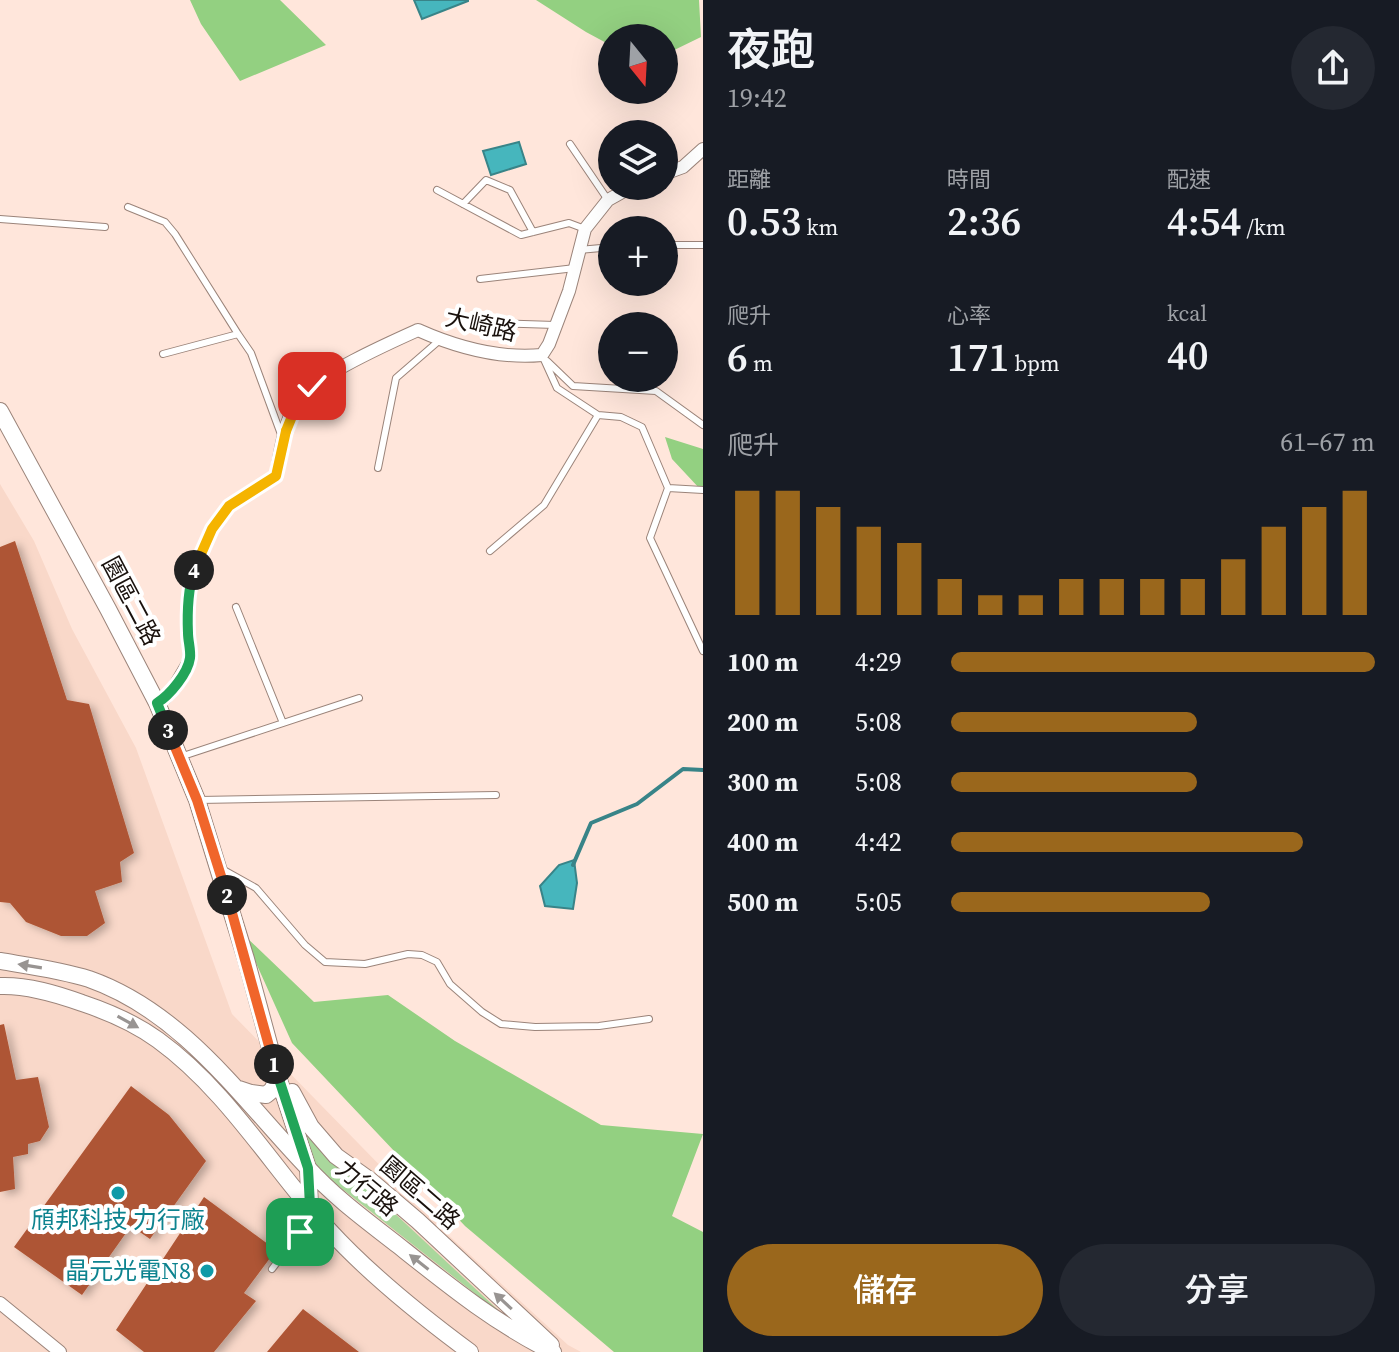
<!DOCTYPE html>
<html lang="zh-TW">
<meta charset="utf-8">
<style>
body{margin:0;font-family:"Source Serif 4","Noto Sans TC",serif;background:#242831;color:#f1f3f6;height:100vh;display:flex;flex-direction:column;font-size:30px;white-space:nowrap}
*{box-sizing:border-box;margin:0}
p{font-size:26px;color:#9ea1a6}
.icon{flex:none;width:44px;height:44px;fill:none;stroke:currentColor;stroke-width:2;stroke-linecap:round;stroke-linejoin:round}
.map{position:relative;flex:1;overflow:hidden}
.panel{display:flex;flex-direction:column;background:#171b24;width:696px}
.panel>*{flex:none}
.needle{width:52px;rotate:162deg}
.tools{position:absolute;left:598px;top:24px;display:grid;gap:16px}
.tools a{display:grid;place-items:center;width:80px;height:80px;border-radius:50%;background:#171b24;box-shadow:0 8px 32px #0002;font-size:40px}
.pin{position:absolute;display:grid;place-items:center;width:68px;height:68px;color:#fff;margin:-34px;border-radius:16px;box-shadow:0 4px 12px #0006}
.km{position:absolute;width:40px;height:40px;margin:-20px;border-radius:50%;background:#222;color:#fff;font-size:22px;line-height:40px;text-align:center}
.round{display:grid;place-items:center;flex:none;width:84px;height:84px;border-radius:42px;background:#242831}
.summary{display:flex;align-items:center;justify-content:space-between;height:136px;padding:0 24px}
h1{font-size:44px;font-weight:600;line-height:60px}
.figures{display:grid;grid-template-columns:repeat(3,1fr);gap:12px;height:136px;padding:8px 24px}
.figures div{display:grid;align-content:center}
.figures b{font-size:40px;font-weight:600}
.figures small{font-size:22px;font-weight:400}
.figures p{font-size:22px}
.chart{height:224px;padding:16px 24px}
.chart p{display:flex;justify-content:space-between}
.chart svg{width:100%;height:144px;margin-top:8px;stroke:#9a671c;stroke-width:6}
.action{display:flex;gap:16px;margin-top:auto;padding:16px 24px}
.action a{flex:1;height:92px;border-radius:48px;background:#9a671c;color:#fff;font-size:32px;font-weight:600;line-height:92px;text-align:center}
.action a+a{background:#242831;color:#f1f3f6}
ul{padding:0 24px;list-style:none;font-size:26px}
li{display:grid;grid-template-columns:128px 96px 1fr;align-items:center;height:60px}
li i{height:20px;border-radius:10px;background:#9a671c}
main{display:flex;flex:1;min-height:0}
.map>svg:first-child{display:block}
</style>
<main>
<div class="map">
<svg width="703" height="1352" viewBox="0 0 703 1352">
<defs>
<filter id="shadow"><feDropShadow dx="5" dy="3" stdDeviation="4" flood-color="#0004"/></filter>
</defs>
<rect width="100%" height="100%" fill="#ffe6db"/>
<!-- built -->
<path fill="#f9d8c9" d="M 0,484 L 34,541 L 72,629 L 136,748 L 232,1014 L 444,1231 L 568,1345 L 581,1352 L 0,1352 Z"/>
<!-- green -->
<path fill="#a9d79c" d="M 298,1123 L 511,1322 L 313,1166 Z"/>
<!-- forest -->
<path fill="#93d081" d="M 190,0 L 280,0 L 326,45 L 240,81 L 201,24 Z
M 536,0 L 699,0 L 701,37 L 664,55 L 664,38 L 612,38 L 612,46 L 586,32 Z
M 665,437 L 703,449 L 703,490 L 700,489 L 672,459 Z
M 243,934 L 314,1002 L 388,995 L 455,1041 L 601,1125 L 703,1134 L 672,1216 L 703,1232 L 703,1352 L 614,1352 L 465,1226 L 292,1043 Z"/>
<!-- water -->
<path fill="#46b6bd" stroke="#388488" stroke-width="2" d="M 414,0 L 468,0 L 468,1 L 422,19 Z
M 519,142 L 526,164 L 491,175 L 483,151 Z
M 574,860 L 577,883 L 573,909 L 545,906 L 540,886 L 559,865 Z"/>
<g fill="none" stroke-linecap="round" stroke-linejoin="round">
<!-- stream -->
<path stroke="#388488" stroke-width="4" d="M 573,865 L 591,823 L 637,804 L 683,769 L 703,770"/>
</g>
<!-- building -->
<path fill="#ae5534" filter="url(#shadow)" d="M 15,541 L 67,700 L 89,704 L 134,853 L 120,862 L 122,882 L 95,891 L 105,923 L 87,936 L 61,936 L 26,922 L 10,903 L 0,902 L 0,547 Z
M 4,1024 L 16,1080 L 38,1077 L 49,1127 L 40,1141 L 28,1144 L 28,1154 L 13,1157 L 15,1189 L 0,1192 L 0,1025 Z
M 131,1086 L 169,1115 L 206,1161 L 150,1239 L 131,1226 L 82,1295 L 14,1247 Z
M 204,1197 L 276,1250 L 244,1293 L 256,1301 L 214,1352 L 144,1352 L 116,1330 Z
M 303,1309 L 359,1352 L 267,1352 Z"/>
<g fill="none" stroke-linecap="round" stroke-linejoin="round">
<!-- service casing -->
<g stroke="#9b847a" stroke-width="8">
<path id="service" d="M 570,144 L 608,200
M 437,190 L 521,235 L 569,223 L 585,229
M 463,204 L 486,180 L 510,190 L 533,232
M 128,207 L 165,222 L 175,234 L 238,334
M 0,219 L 105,227
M 664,245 L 703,245
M 579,250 L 612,247
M 480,279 L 575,268
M 463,322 L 555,325
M 163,354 L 238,334 L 251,353 L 282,437
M 542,355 L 557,388 L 598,415 L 621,417 L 642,427 L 668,488 L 650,538 L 703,651
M 547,361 L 573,386 L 656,391 L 703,425
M 378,468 L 396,378 L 441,339
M 668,488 L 703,490
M 490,551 L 544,505 L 598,415
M 236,607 L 283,723
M 180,757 L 359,698
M 199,800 L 496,795
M 222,869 L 256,888 L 305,945 L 325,962 L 365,964 L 408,954 L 422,955 L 437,962 L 450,984 L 482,1012 L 501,1024 L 535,1027 L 599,1026 L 649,1019
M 272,1269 L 300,1232 L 308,1210"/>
</g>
<!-- minor casing -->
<g stroke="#9b847a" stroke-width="14">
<path id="minor" d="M 664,174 L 683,167 L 703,149
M 157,703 L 165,698 L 173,689 L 190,660 L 187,618 L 190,584 L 197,562 L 212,529 L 229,506 L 276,476 C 280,453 285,418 299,398 C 317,375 389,343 418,330 C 456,347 500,359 542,355 L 549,344 L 569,291 L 585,229 L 608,200 L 633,186
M 0,1303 L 60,1352"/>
</g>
<!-- tertiary casing -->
<g stroke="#9b847a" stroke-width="18">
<path id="tertiary" d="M 0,411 L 108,609 L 157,703 L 197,800 L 246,959 L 278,1077 L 308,1168 L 310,1206
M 0,961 C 30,966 61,970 89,979 C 183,1012 241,1098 307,1167 C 334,1197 367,1221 399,1246 C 448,1285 496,1324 553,1352
M 0,986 C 28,985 57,994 82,1003 C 109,1012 136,1024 158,1040 C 227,1090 272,1167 328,1229 C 370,1275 420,1315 470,1352
M 239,1089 L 251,1093 L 266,1095 L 272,1090 L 278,1077
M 292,1092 L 311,1127 L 336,1156 L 371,1181 L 418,1221 L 551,1345"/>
</g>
<!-- service -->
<use href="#service" stroke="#fff" stroke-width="6"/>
<!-- minor -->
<use href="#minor" stroke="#fff" stroke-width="12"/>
<!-- tertiary -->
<use href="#tertiary" stroke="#fff" stroke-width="16"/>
</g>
<!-- one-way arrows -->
<defs><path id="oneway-solid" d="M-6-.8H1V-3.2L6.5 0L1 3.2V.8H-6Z" transform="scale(2)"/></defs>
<g fill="#989492">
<use href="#oneway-solid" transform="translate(30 966) rotate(-171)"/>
<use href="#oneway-solid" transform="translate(128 1022) rotate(29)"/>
<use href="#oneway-solid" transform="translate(419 1262) rotate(-142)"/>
<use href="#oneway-solid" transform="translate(503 1301) rotate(-137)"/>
</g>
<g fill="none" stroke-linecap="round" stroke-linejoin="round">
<!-- split-1 casing -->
<g stroke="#fff" stroke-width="16">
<path id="split-1" d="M 274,1064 L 308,1168 L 310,1206 L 300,1232"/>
</g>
<!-- split-2 casing -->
<g stroke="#fff" stroke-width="16">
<path id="split-2" d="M 227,895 L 274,1064"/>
</g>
<!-- split-3 casing -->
<g stroke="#fff" stroke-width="16">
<path id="split-3" d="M 168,730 L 197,800 L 227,895"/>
</g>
<!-- split-4 casing -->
<g stroke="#fff" stroke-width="16">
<path id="split-4" d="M 168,730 L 157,703 C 170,695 188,673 190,658 C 191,650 188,641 188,633 C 187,611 188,590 194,570"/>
</g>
<!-- split-5 casing -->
<g stroke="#fff" stroke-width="16">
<path id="split-5" d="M 194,570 L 212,529 L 229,506 L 276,476 L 286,431"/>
</g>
<!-- split-6 casing -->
<g stroke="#fff" stroke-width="16">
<path id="split-6" d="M 286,431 L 299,399 L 312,386"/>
</g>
<!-- split-1 -->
<use href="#split-1" stroke="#22a559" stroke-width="10"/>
<!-- split-2 -->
<use href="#split-2" stroke="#f0652b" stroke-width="10"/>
<!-- split-3 -->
<use href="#split-3" stroke="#f0652b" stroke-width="10"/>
<!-- split-4 -->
<use href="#split-4" stroke="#22a559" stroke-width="10"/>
<!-- split-5 -->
<use href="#split-5" stroke="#f5b400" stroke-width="10"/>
<!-- split-6 -->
<use href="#split-6" stroke="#f5b400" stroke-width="10"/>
</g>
<!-- markers -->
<g fill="#0f9aa8" stroke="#fff" stroke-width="3">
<circle cx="118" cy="1193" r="8"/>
<circle cx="207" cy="1271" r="8"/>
</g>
<g text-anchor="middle" stroke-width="8" stroke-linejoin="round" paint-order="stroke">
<!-- street labels -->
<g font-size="24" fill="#19110d" stroke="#fff">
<text transform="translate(481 325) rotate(13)" y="8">大崎路</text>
<text transform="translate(131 601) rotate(62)" y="8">園區二路</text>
<text transform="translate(367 1188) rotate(40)" y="8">力行路</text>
<text transform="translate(420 1193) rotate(41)" y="8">園區二路</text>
</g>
<!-- culture labels -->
<g font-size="24" fill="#0d838f" stroke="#fff">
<text x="118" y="1228">頎邦科技 力行廠</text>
<text x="191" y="1279" text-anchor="end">晶元光電N8</text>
</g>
</g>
</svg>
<div class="tools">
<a><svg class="needle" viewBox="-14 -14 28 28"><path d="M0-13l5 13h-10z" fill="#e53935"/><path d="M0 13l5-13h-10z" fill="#9ea1a6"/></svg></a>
<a><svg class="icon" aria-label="layers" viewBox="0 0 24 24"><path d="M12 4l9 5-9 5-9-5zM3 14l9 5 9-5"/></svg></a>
<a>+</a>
<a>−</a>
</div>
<div class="pin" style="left:300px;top:1232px;background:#1e9e55"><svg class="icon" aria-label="arrive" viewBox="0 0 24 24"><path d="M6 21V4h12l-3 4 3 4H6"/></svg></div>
<div class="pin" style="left:312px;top:386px;background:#d93025"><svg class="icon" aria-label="check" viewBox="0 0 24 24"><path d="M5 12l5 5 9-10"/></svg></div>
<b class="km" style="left:274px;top:1064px">1</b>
<b class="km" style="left:227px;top:895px">2</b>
<b class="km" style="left:168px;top:730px">3</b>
<b class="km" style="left:194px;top:570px">4</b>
</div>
<section class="panel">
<div class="summary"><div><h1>夜跑</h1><p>19:42</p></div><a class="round"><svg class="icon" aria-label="share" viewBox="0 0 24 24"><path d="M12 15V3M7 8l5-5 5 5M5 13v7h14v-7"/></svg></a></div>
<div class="figures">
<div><p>距離</p><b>0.53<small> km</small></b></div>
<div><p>時間</p><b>2:36</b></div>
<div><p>配速</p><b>4:54<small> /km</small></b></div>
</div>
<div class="figures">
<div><p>爬升</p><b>6<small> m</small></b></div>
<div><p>心率</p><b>171<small> bpm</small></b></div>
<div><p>kcal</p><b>40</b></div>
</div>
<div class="chart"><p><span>爬升</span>61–67 m</p>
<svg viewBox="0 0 160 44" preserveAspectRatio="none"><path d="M5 44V6M15 44V6M25 44V11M35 44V17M45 44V22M55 44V33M65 44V38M75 44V38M85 44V33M95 44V33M105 44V33M115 44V33M125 44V27M135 44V17M145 44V11M155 44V6"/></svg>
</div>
<ul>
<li><b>100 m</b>4:29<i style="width:100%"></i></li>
<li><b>200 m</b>5:08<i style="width:58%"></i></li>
<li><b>300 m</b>5:08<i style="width:58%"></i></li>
<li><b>400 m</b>4:42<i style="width:83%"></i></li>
<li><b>500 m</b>5:05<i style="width:61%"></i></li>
</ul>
<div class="action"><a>儲存</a><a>分享</a></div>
</section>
</main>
